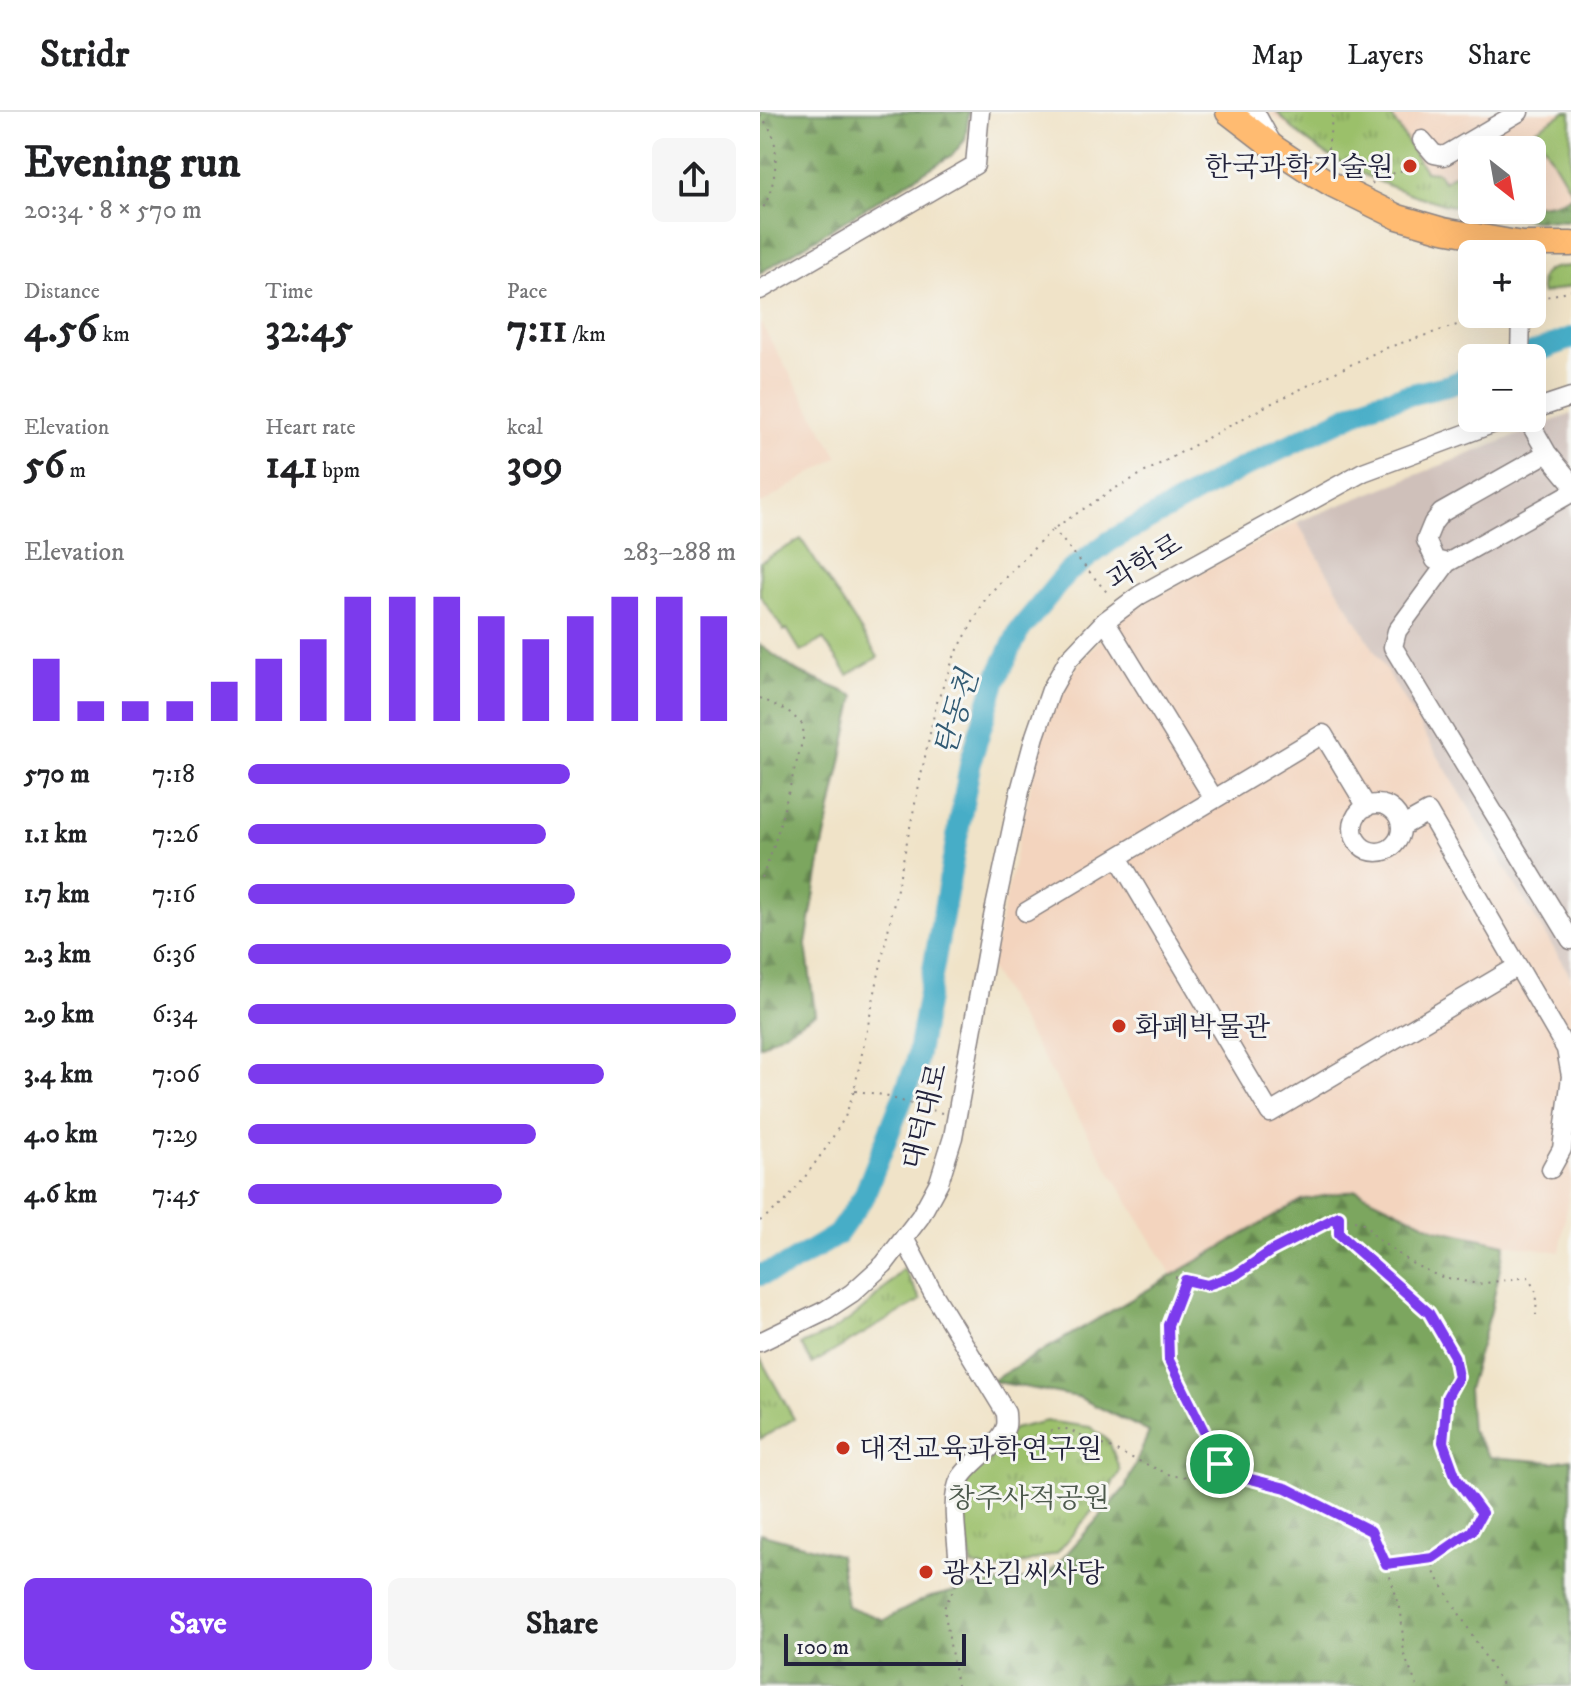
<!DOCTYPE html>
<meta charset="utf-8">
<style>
body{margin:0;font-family:"IM FELL DW Pica","Noto Serif KR",serif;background:#f6f6f6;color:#202124;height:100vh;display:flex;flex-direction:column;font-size:30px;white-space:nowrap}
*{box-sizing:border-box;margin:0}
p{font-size:26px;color:#757577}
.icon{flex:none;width:44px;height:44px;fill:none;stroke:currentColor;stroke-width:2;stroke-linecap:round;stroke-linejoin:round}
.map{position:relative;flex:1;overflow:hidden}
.side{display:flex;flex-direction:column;background:#fff;width:760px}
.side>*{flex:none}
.needle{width:52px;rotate:149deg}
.buttons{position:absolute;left:698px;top:24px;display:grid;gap:16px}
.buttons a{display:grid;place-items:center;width:88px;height:88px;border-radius:12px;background:#fff;box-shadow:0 8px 32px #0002;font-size:40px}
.scale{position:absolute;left:24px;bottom:20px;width:182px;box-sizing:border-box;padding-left:8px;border:4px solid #22223b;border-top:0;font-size:22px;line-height:28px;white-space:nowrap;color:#22223b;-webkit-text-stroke:6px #f6f6f2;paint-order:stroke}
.pin{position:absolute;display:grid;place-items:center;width:68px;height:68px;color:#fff;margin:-34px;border:4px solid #fff;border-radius:50%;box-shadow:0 2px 8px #0007}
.round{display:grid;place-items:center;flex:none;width:84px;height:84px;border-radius:12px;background:#f6f6f6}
.overview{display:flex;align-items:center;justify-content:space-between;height:136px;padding:0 24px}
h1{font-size:44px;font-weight:700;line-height:60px}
.metrics{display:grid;grid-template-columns:repeat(3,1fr);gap:12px;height:136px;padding:8px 24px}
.metrics div{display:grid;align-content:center}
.metrics b{font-size:40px;font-weight:700}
.metrics small{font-size:22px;font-weight:400}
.metrics p{font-size:22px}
.chart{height:224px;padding:16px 24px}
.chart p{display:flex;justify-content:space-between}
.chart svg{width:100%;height:144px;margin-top:8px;stroke:#7c3aed;stroke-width:6}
.button{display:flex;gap:16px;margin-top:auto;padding:16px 24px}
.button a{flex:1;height:92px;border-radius:12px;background:#7c3aed;color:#fff;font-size:32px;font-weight:700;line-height:92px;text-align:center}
.button a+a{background:#f6f6f6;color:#202124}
ul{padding:0 24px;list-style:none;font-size:26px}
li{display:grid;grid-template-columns:128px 96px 1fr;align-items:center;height:60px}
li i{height:20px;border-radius:10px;background:#7c3aed}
header{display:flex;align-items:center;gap:48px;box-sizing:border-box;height:112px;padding:0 40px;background:#fff;border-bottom:2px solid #e0e0e0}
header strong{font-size:38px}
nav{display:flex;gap:44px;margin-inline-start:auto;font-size:28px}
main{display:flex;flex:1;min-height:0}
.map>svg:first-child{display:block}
</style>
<header>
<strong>Stridr</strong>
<nav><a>Map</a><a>Layers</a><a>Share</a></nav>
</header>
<main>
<section class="side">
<div class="overview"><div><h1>Evening run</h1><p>20:34 · 8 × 570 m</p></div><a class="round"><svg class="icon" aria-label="share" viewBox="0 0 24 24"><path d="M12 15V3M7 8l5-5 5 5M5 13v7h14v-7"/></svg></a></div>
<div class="metrics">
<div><p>Distance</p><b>4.56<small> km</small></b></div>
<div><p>Time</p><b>32:45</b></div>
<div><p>Pace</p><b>7:11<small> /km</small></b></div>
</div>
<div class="metrics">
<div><p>Elevation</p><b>56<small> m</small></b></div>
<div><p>Heart rate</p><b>141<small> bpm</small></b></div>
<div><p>kcal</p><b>309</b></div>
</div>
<div class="chart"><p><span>Elevation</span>283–288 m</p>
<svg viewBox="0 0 160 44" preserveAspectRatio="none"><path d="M5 44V25M15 44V38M25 44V38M35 44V38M45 44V32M55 44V25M65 44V19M75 44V6M85 44V6M95 44V6M105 44V12M115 44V19M125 44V12M135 44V6M145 44V6M155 44V12"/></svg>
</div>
<ul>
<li><b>570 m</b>7:18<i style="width:66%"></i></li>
<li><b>1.1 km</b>7:26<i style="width:61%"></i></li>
<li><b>1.7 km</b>7:16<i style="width:67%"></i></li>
<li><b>2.3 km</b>6:36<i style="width:99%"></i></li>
<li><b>2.9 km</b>6:34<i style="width:100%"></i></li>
<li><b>3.4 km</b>7:06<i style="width:73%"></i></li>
<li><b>4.0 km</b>7:29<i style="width:59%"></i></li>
<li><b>4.6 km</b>7:45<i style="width:52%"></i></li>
</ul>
<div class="button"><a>Save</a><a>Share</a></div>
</section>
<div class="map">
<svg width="811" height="1574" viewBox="0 0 811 1574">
<defs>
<pattern id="grass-tufts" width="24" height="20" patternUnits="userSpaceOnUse" patternTransform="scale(2)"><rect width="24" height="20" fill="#9bc06b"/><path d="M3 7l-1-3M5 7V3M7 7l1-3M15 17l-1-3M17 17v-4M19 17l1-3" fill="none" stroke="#7e9c59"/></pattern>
<pattern id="forest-firs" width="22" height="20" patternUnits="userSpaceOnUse" patternTransform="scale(2)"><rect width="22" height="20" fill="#7ca65f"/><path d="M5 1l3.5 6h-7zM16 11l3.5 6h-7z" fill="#658750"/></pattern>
</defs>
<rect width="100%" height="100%" fill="#f6f6f2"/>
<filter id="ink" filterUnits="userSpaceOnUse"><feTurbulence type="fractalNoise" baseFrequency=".0125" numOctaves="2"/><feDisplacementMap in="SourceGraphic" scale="16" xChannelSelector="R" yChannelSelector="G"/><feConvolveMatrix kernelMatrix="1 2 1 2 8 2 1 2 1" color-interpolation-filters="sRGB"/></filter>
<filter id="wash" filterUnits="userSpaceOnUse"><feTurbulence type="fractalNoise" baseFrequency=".006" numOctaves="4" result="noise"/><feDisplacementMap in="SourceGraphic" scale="32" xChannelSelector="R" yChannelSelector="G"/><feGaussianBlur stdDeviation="1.8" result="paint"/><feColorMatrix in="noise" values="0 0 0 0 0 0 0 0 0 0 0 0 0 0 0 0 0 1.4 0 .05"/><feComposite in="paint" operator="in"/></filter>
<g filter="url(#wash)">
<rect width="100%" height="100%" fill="#f0e3c8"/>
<!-- built -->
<path fill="#f3d4be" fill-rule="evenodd" d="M 508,0 L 811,0 L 811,109 L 774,108 L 684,93 L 608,65 L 561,39 ZM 712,38 L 772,38 L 772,98 L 712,98 Z
M 0,210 L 78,345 L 0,393 Z
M 537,410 L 811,865 L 811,1069 L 800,1140 L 745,1132 L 676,1117 L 596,1078 L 542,1088 L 412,1163 L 230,857 L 280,632 L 302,573 L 355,510 L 388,489 Z"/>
<!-- industrial -->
<path fill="#cfc0ba" d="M 811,302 L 811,865 L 537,410 Z"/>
<!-- grass -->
<path fill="url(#grass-tufts)" stroke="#5e7153" stroke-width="2" d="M 517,0 L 629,0 L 665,59 L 678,60 L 683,69 L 712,51 L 704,58 L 699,69 L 708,83 L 712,85 L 711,98 C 647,86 559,51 517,0 Z
M 811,154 L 811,174 L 782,182 C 775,157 791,155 811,154 Z
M 143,1156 L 161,1188 L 52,1252 L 41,1233 C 50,1229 61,1225 70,1220 C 98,1205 122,1180 143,1156 Z
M 0,1246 L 34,1307 L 0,1327 Z
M 286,1309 L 330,1315 L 349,1329 L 360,1359 L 348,1380 L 297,1441 L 243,1458 L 226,1457 L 212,1453 L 201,1397 L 201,1374 L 253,1317 Z"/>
<!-- forest -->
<path fill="url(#forest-firs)" stroke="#4f644d" stroke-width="2" d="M 0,0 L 209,0 L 205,28 L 192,43 L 0,161 Z
M 811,84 L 811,109 L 774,108 L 711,98 L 712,95 L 712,98 L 772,98 L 772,93 C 786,93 798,91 811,84 Z
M 0,533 L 38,560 L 95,584 L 61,744 L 46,832 L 55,902 L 0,934 Z
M 596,1078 L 676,1117 L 745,1132 L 731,1199 L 708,1277 L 711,1318 L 730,1345 L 793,1350 L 811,1347 L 811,1574 L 0,1574 L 0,1421 L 79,1443 L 87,1494 L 124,1508 L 167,1486 L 216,1474 L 287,1464 L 365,1376 L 389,1320 L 318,1285 L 231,1269 L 542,1088 Z"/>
<!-- pitch -->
<path fill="#9bc06b" stroke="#5e7153" stroke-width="2" d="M 805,0 L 811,0 L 810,77 L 775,18 Z
M 41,427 L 118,545 L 88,563 L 63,527 L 41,540 L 27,517 L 24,519 L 0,483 L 0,450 Z"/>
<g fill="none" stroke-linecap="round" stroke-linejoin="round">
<!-- river -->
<path stroke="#47adc7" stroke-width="22" d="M 760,246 L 811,226
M 0,1163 L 24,1155 L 77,1123 L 104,1084 L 156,952 L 211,648 L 235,570 L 259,519 L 307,461 L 350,429 L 468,363 L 615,291 L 690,273 L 712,264"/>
</g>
</g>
<g filter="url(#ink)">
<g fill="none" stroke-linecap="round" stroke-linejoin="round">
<!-- minor casing -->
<g stroke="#898282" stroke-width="21">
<path id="minor" d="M 495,0 L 512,31
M 662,28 L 674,42 L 684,44 L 759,0
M 0,178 L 215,53 L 220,0
M 760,246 L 761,202
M 772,298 L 811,285
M 767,306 L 787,341 L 811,370
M 811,381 L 687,451 L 637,519 L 633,535 L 811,828
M 687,451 L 675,448 L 666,428 L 673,411 L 681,401 L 787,341
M 345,509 L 454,687
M593 716a24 24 0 1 1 48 0a24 24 0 1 1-48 0Z
M 641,715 L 668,700 L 806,937 L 811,964 L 802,1037 L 791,1057
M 358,745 L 510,1001 L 758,854
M 266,800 L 563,622 L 607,695
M 144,1126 L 173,1181 L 246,1301 C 246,1305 247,1310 246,1314 C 241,1333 210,1349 200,1367 C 190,1385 197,1422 198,1443
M 0,1230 L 66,1198 L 92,1181 L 124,1152 L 160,1105 L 179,1070 L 193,1025 L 233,805 L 260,679 L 275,624 L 291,578 L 308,548 L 345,509 L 380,483 L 603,360 L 748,306"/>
</g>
<!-- major casing -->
<g stroke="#898282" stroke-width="27">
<path id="major" d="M 468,0 L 516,37 L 546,57 L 573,73 L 638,105 L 683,118 L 762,132 L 811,132"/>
</g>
<!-- path -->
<path stroke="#898282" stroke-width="2" stroke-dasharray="2 6" stroke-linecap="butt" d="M 0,3 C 4,8 8,14 11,19 C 21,39 14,83 0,100
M 562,43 L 568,36 L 573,0
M 612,72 L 614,68 L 663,51
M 772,189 L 811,178
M 293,417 L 350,484
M 0,586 L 28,599 L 42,612 L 44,623 L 13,737 L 0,771
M 95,979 L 118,982 L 182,1001
M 579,1104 L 604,1112 L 617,1127 L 653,1152 L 678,1164 L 718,1172 L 768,1165 L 777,1182 L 776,1203
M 0,1109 L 25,1090 L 42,1069 L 66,1036 L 85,1005 L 94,979 L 176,593 L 194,545 L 227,484 L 293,417 L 354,377 L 504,295 L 623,237 L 731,202
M 415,1165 L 447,1173 L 476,1163 L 511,1139 L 579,1104 L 579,1122 L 669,1201 L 694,1244 L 698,1265 L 687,1285 L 683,1330 L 696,1366 L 722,1401 L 712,1419 L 673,1446 L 674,1460 L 743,1574
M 425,1168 L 408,1213 L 409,1248 L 459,1351
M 259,1327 L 304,1316 L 413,1364 L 437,1365 L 460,1352 L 483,1365 L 526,1376 L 611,1419 L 626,1452
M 197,1574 L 184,1496 L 202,1460 L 201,1456
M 657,1574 L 644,1543 L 641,1499 L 626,1452 L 672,1446"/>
<!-- minor -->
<use href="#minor" stroke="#fff" stroke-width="18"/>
<!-- major -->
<use href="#major" stroke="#ffbb71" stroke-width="24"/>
</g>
</g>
<g fill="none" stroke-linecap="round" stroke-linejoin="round" filter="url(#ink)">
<!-- route casing -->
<g stroke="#fff" stroke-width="16">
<path id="route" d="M 579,1104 L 579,1122 L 669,1201 L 694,1244 L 698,1265 L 687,1285 L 683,1330 L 696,1366 L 722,1401 L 712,1419 L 673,1446 L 626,1452 L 611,1419 L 526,1376 L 483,1365 L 460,1352 L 409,1248 L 408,1213 L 425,1168 L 447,1173 L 476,1163 L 511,1139 Z"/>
</g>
<!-- route -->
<use href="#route" stroke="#7c3aed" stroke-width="10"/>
</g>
<!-- markers -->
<g fill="#c8321e" stroke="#f6f6f2" stroke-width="3">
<circle cx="650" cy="54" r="8"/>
<circle cx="359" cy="914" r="8"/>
<circle cx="83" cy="1336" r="8"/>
<circle cx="166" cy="1460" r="8"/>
</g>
<g text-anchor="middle" stroke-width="6" stroke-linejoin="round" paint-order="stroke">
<!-- poi labels -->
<g font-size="28" fill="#22223b" stroke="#f6f6f2" text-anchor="start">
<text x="634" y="64" text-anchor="end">한국과학기술원</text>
<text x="375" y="924">화폐박물관</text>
<text x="99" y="1346">대전교육과학연구원</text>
<text x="182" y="1470">광산김씨사당</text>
</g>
<!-- street labels -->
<g font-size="28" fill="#22223b" stroke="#f6f6f2">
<text transform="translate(384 449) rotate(-31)" y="10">과학로</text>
<text transform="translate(164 1004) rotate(-76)" y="10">대덕대로</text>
</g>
<!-- park labels -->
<g font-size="28" fill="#4c594c" stroke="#f6f6f2">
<text x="269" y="1395">창주사적공원</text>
</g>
<!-- water labels -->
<g font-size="30" font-style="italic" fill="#315a73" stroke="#f6f6f2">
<text transform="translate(196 601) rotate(-73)" y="10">탄동천</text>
</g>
</g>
</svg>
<div class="buttons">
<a><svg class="needle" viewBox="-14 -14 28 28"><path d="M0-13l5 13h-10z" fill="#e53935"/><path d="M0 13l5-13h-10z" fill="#757577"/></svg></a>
<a>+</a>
<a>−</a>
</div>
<div class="scale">100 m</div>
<div class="pin" style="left:460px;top:1352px;background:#1e9e55"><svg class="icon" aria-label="arrive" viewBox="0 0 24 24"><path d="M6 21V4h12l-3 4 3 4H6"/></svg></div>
</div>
</main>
